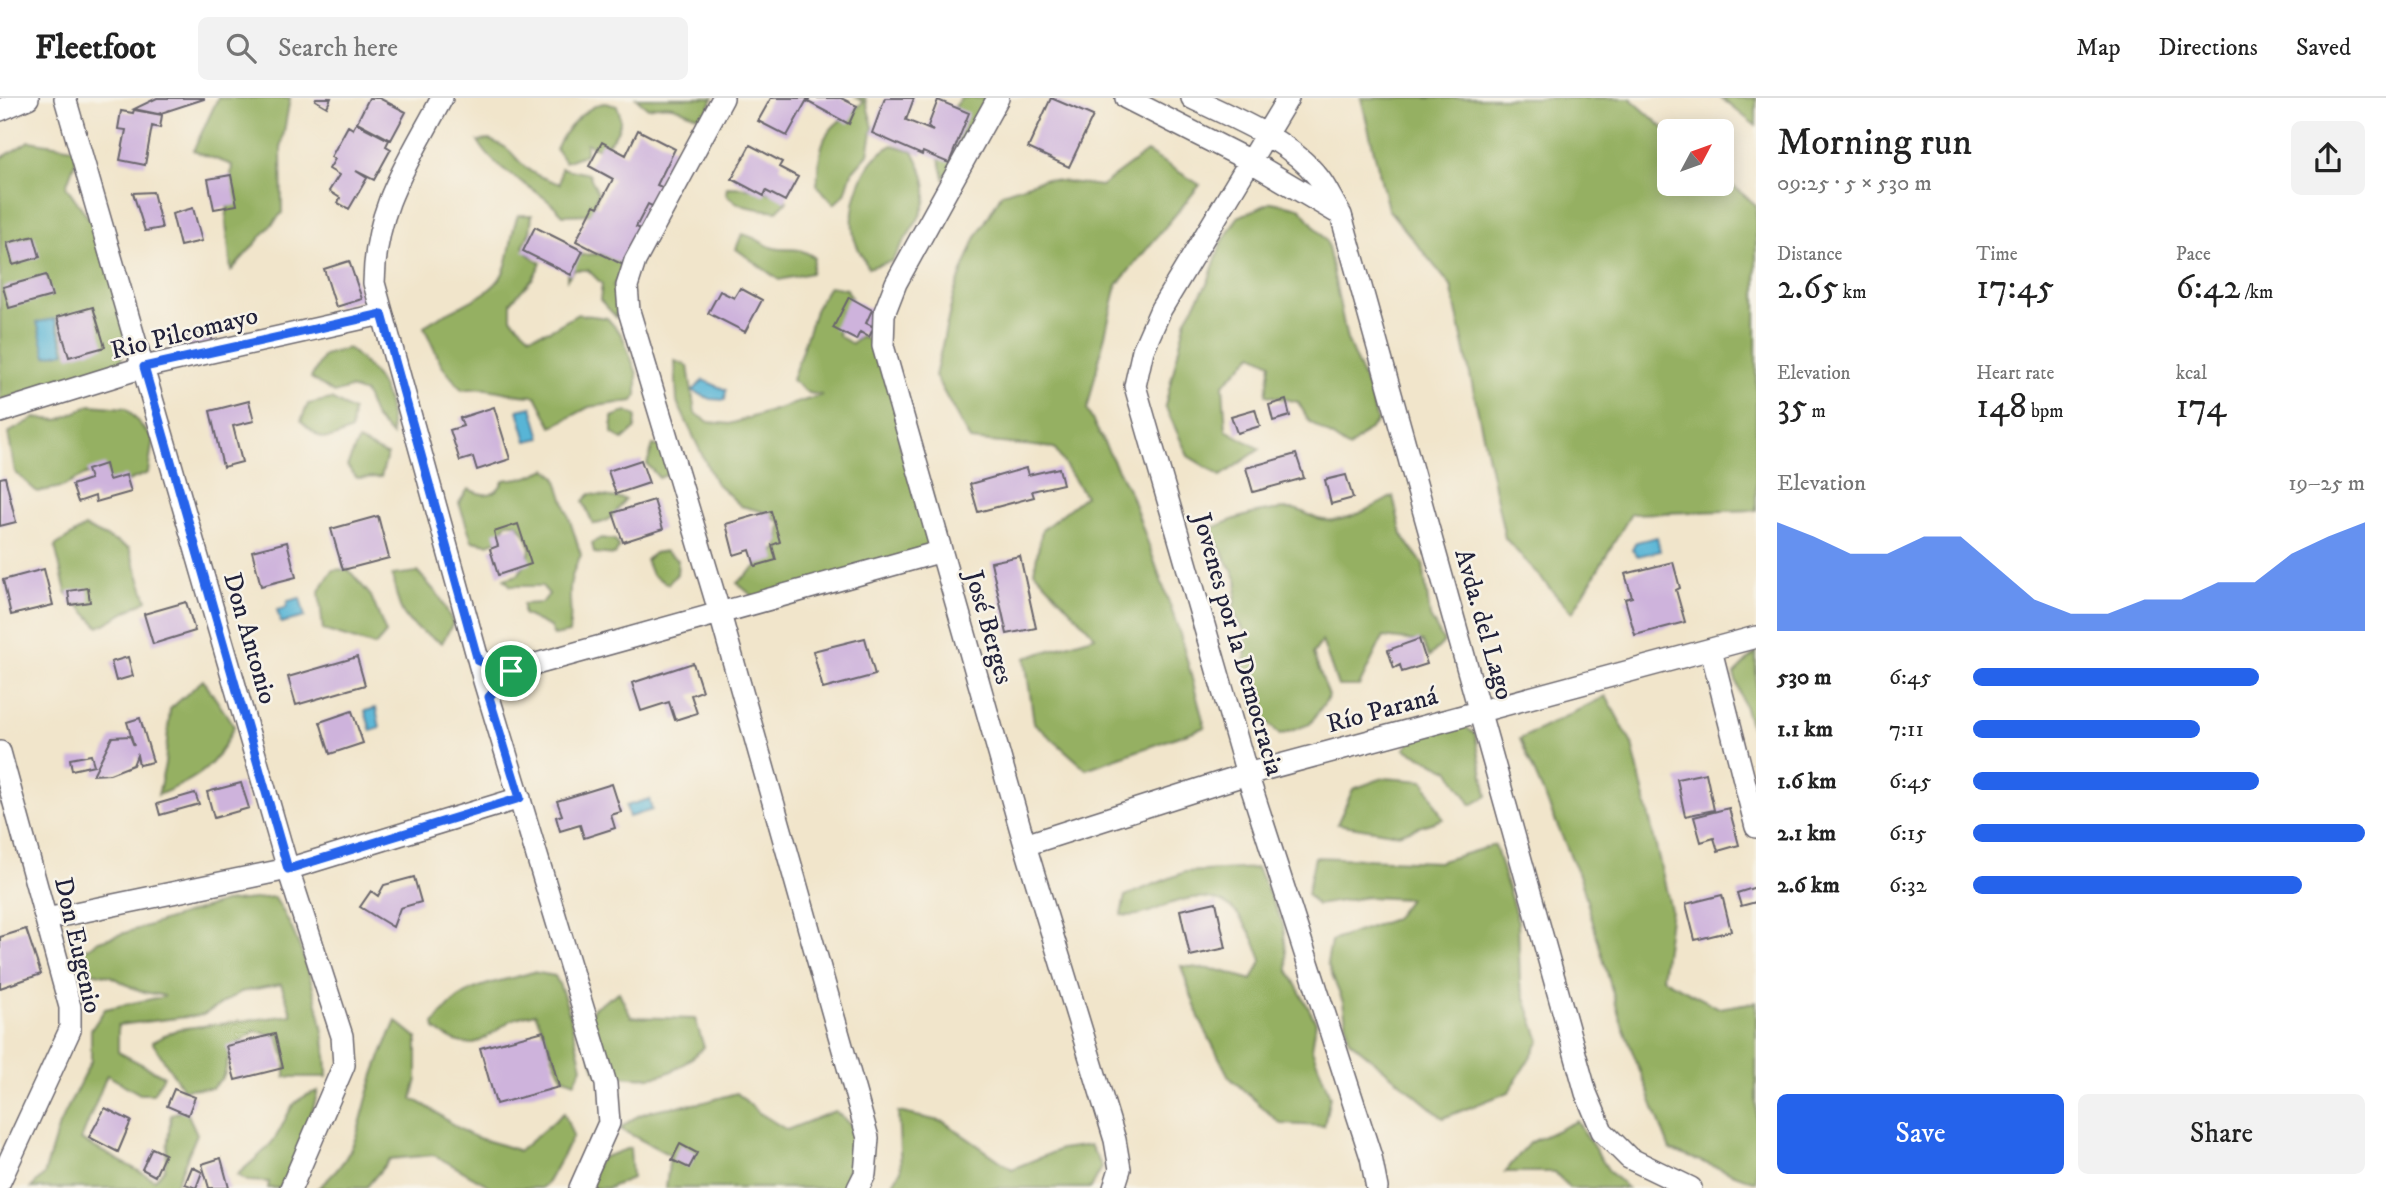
<!DOCTYPE html>
<meta charset="utf-8">
<style>
body{margin:0;font-family:"IM FELL DW Pica",serif;background:#f2f2f2;color:#222;height:100vh;display:flex;flex-direction:column;font-size:26px;white-space:nowrap}
*{box-sizing:border-box;margin:0}
p{font-size:23px;color:#767676}
.icon{flex:none;width:38px;height:38px;fill:none;stroke:currentColor;stroke-width:2;stroke-linecap:round;stroke-linejoin:round}
.map{position:relative;flex:1;overflow:hidden}
.sheet{display:flex;flex-direction:column;background:#fff;width:630px}
.sheet>*{flex:none}
.needle{width:46px;rotate:49deg}
.buttons{position:absolute;left:1657px;top:21px;display:grid;gap:14px}
.buttons a{display:grid;place-items:center;width:77px;height:77px;border-radius:10px;background:#fff;box-shadow:0 4px 18px #0003;font-size:35px}
.pin{position:absolute;display:grid;place-items:center;width:60px;height:60px;color:#fff;margin:-30px;border:4px solid #fff;border-radius:50%;box-shadow:0 2px 7px #0007}
.round{display:grid;place-items:center;flex:none;width:74px;height:74px;border-radius:10px;background:#f2f2f2}
.summary{display:flex;align-items:center;justify-content:space-between;height:119px;padding:0 21px}
h1{font-size:38px;font-weight:600;line-height:52px}
.figures{display:grid;grid-template-columns:repeat(3,1fr);gap:10px;height:119px;padding:7px 21px}
.figures div{display:grid;align-content:center}
.figures b{font-size:35px;font-weight:600}
.figures small{font-size:19px;font-weight:400}
.figures p{font-size:19px}
.chart{height:196px;padding:14px 21px}
.chart p{display:flex;justify-content:space-between}
.chart svg{width:100%;height:126px;margin-top:7px;fill:#2563eb;opacity:.7}
.cta{display:flex;gap:14px;margin-top:auto;padding:14px 21px}
.cta a{flex:1;height:80px;border-radius:10px;background:#2563eb;color:#fff;font-size:28px;font-weight:600;line-height:80px;text-align:center}
.cta a+a{background:#f2f2f2;color:#222}
ul{padding:0 21px;list-style:none;font-size:23px}
li{display:grid;grid-template-columns:112px 84px 1fr;align-items:center;height:52px}
li i{height:18px;border-radius:9px;background:#2563eb}
header{display:flex;align-items:center;gap:42px;box-sizing:border-box;height:98px;padding:0 35px;background:#fff;border-bottom:2px solid #e0e0e0}
header strong{font-size:33px}
nav{display:flex;gap:38px;margin-inline-start:auto;font-size:24px}
.search{width:490px;height:63px;background:#f2f2f2;display:flex;align-items:center;gap:18px;box-sizing:border-box;padding:0 24px;border-radius:10px;color:#767676;font-size:26px}
main{display:flex;flex:1;min-height:0}
.map>svg:first-child{display:block}
</style>
<header>
<strong>Fleetfoot</strong>
<div class="search"><svg class="icon" aria-label="search" viewBox="0 0 24 24"><circle cx="10" cy="10" r="6"/><path d="M15 15l6 6"/></svg>Search here</div>
<nav><a>Map</a><a>Directions</a><a>Saved</a></nav>
</header>
<main>
<div class="map">
<svg width="1756" height="1090" viewBox="0 0 1756 1090">
<rect width="100%" height="100%" fill="#f7f3e8"/>
<filter id="ink" filterUnits="userSpaceOnUse"><feTurbulence type="fractalNoise" baseFrequency=".0143" numOctaves="2"/><feDisplacementMap in="SourceGraphic" scale="14" xChannelSelector="R" yChannelSelector="G"/><feConvolveMatrix kernelMatrix="1 2 1 2 8 2 1 2 1" color-interpolation-filters="sRGB"/></filter>
<filter id="wash" filterUnits="userSpaceOnUse"><feTurbulence type="fractalNoise" baseFrequency=".00686" numOctaves="4" result="noise"/><feDisplacementMap in="SourceGraphic" scale="28" xChannelSelector="R" yChannelSelector="G"/><feGaussianBlur stdDeviation="1.57" result="paint"/><feColorMatrix in="noise" values="0 0 0 0 0 0 0 0 0 0 0 0 0 0 0 0 0 1.4 0 .05"/><feComposite in="paint" operator="in"/></filter>
<g filter="url(#wash)">
<rect width="100%" height="100%" fill="#f1e5cb"/>
<!-- forest -->
<path fill="#95b062" stroke="#5c694e" stroke-width="2" d="M 218,0 L 290,0 L 281,51 L 282,115 L 231,173 L 226,124 L 232,67 L 193,53 Z
M 636,0 L 713,0 L 705,20 C 679,15 679,2 648,10 Z
M 857,0 L 865,0 L 873,29 L 868,56 L 852,74 L 845,96 L 834,106 L 817,87 C 821,35 822,35 864,4 Z
M 961,0 L 998,0 L 944,80 L 934,39 Z
M 1361,0 L 1630,0 L 1669,35 L 1670,86 L 1722,86 L 1722,79 L 1756,107 L 1756,412 L 1631,416 L 1572,515 L 1505,440 L 1451,188 L 1388,111 Z
M 1721,0 L 1756,0 L 1756,28 Z
M 605,5 L 617,8 C 626,26 615,40 601,52 L 586,45 L 586,56 L 565,64 L 556,51 C 563,34 586,7 605,5 Z
M 489,42 C 513,51 508,53 524,68 C 534,78 548,81 560,86 L 561,70 L 589,76 L 598,95 L 591,116 L 563,117 C 538,88 497,77 478,43 Z
M 29,43 L 80,51 L 66,88 L 109,149 L 126,243 L 121,263 L 108,271 L 0,302 L 0,61 Z
M 893,47 L 913,53 C 942,107 918,116 892,163 L 868,170 C 864,160 856,149 854,139 C 848,106 862,62 893,47 Z
M 1147,54 L 1200,87 L 1117,187 L 1087,312 L 1131,397 L 1180,536 L 1205,629 L 1086,671 L 1034,625 L 1025,560 L 1095,538 L 1034,473 L 1042,432 L 1085,398 L 1054,350 L 970,342 L 935,278 L 954,195 L 975,141 L 1002,95 L 1044,81 L 1101,88 Z
M 727,89 C 749,89 768,91 787,103 L 777,113 C 758,111 739,111 726,96 Z
M 1272,104 L 1300,110 L 1327,144 L 1347,242 L 1370,295 L 1377,324 L 1349,350 L 1309,323 L 1298,304 L 1266,297 L 1271,265 L 1253,256 L 1223,287 L 1226,332 L 1260,351 L 1221,378 L 1188,358 L 1165,308 L 1186,221 L 1208,184 L 1221,146 L 1238,119 Z
M 518,117 L 532,117 L 530,134 L 523,148 L 528,156 L 541,165 L 533,180 L 511,204 L 511,220 L 530,238 L 550,232 L 578,216 L 607,220 L 622,237 L 637,276 L 637,297 L 633,303 L 589,309 L 552,329 L 536,298 C 510,299 489,286 462,292 L 442,268 L 424,229 C 442,212 492,201 503,175 C 512,156 510,134 518,117 Z
M 742,136 C 757,139 763,147 774,150 C 793,154 793,146 814,159 L 811,175 L 779,182 L 736,151 Z
M 595,156 L 614,158 L 624,170 L 613,188 L 618,205 L 616,219 L 600,202 L 602,186 L 588,172 L 574,172 L 567,181 L 567,173 L 581,157 Z
M 829,188 L 847,191 L 857,213 L 851,217 L 841,214 L 838,237 L 852,246 L 861,238 L 875,245 L 901,313 L 900,350 L 930,390 L 943,446 L 757,502 L 737,485 L 778,450 L 781,425 L 764,414 L 741,408 L 715,384 L 677,304 L 675,263 L 688,268 L 695,315 L 709,324 L 730,326 L 822,297 L 808,295 L 792,282 L 816,210 Z
M 348,250 C 383,281 389,292 392,338 L 375,320 L 365,295 L 350,290 L 334,295 L 311,280 L 324,257 Z
M 331,301 L 353,313 L 351,332 C 323,345 323,343 301,323 L 308,306 Z
M 91,307 L 126,310 L 153,341 L 148,375 L 118,387 L 87,376 L 62,389 L 37,394 L 15,374 L 8,335 L 35,320 L 59,322 Z
M 627,313 L 636,318 L 635,331 L 623,342 L 612,335 L 612,319 Z
M 358,343 L 387,357 L 381,379 L 357,380 L 347,368 Z
M 653,347 L 661,349 L 672,375 L 659,380 L 647,366 Z
M 547,371 L 556,379 L 581,457 C 561,495 575,500 569,535 L 554,538 L 550,529 L 523,516 L 523,506 L 542,505 L 549,496 L 542,488 L 511,488 L 504,481 L 518,477 C 533,454 535,447 517,425 L 507,425 L 496,443 L 488,446 L 472,443 L 459,405 L 468,391 C 484,399 496,399 504,382 L 528,379 Z
M 590,396 L 625,401 C 618,414 608,426 593,426 L 583,403 Z
M 1393,398 L 1402,437 L 1423,466 L 1430,519 L 1444,544 L 1429,559 L 1423,544 L 1383,539 L 1359,588 L 1338,588 L 1322,543 L 1313,556 L 1329,598 L 1310,626 L 1280,637 L 1256,613 L 1245,569 L 1246,536 L 1233,513 L 1238,484 L 1210,431 C 1237,419 1262,411 1293,411 C 1302,412 1309,418 1318,421 C 1341,428 1374,409 1393,398 Z
M 85,429 L 129,450 L 147,502 L 99,529 L 66,494 L 55,448 Z
M 601,440 L 615,442 L 619,449 L 615,457 L 594,455 L 592,445 Z
M 665,453 L 678,462 L 677,476 L 668,486 L 652,477 L 646,462 L 654,455 Z
M 348,471 L 371,498 L 386,535 L 375,548 L 323,532 L 319,493 L 333,472 Z
M 418,474 L 440,499 L 453,525 L 442,545 C 402,523 401,520 392,477 Z
M 1756,554 L 1756,645 L 1734,576 Z
M 203,582 L 234,628 C 216,669 200,680 158,697 L 165,666 L 170,611 Z
M 1606,598 L 1632,646 L 1671,812 L 1662,880 L 1719,910 L 1756,904 L 1756,1084 L 1670,1052 L 1620,921 L 1581,782 L 1520,641 Z
M 1463,627 L 1475,636 L 1487,698 L 1471,707 L 1449,672 L 1405,651 L 1413,640 Z
M 1383,680 L 1424,683 L 1443,721 L 1398,736 L 1337,726 L 1353,691 Z
M 1495,747 L 1518,824 L 1520,886 L 1540,943 L 1509,994 L 1443,1020 L 1349,942 L 1343,904 L 1327,865 L 1331,843 L 1394,821 L 1409,801 L 1367,799 L 1317,807 L 1307,796 L 1315,759 L 1438,764 Z
M 1257,770 L 1283,826 L 1288,872 L 1316,924 L 1312,951 L 1330,998 L 1324,1028 L 1281,1026 L 1229,979 L 1200,922 L 1181,868 L 1218,872 L 1252,882 L 1262,862 C 1246,817 1225,787 1172,805 C 1153,812 1142,820 1121,817 L 1125,798 L 1185,774 Z
M 274,799 C 304,842 327,927 327,979 L 285,979 L 285,959 L 277,938 L 255,933 L 231,950 L 224,978 L 212,990 L 183,991 L 152,944 L 178,931 L 292,917 L 281,886 L 241,894 L 203,917 L 118,927 L 118,954 L 164,978 L 153,996 L 140,996 L 107,977 L 81,1042 L 155,1082 L 165,1070 L 171,1016 L 186,1012 L 197,1036 L 174,1090 L 31,1090 L 44,1077 L 59,1027 L 91,963 L 91,932 L 105,911 L 165,898 L 139,893 L 110,878 L 59,867 L 99,843 L 224,804 Z
M 533,874 L 555,878 C 567,898 576,944 582,969 L 575,984 L 562,979 C 551,958 546,936 535,915 C 526,918 515,919 508,924 C 478,946 469,956 435,931 L 434,926 C 463,884 489,888 533,874 Z
M 619,894 L 631,919 L 695,921 L 704,949 C 665,987 647,981 596,975 L 582,927 L 595,909 Z
M 396,923 L 417,940 L 417,981 L 412,1001 C 436,1010 453,1031 476,1039 C 490,1045 504,1046 519,1053 L 564,1015 L 573,1038 L 548,1084 L 541,1090 L 493,1090 L 434,1057 L 390,1061 L 366,1090 L 318,1090 C 361,1055 357,1028 373,980 C 379,960 388,942 396,923 Z
M 318,993 L 309,1025 L 281,1090 L 268,1090 L 269,1084 L 247,1083 L 237,1077 C 249,1066 263,1056 273,1043 C 291,1019 284,1003 318,993 Z
M 737,995 L 758,1014 L 787,1032 L 835,1013 L 852,1028 L 852,1061 L 842,1090 L 666,1090 L 670,1057 L 620,1031 C 643,1008 670,1010 700,1005 C 713,1002 725,998 737,995 Z
M 898,1014 L 944,1024 L 1012,1071 L 1061,1051 L 1090,1047 L 1102,1069 L 1091,1090 L 890,1090 L 901,1072 Z
M 1577,1023 L 1609,1073 L 1627,1090 L 1569,1090 L 1555,1074 L 1505,1074 L 1529,1045 Z
M 630,1050 L 632,1080 L 608,1090 L 581,1090 L 601,1060 Z"/>
<!-- water -->
<path fill="#58b5d6" stroke="#3d6c88" stroke-width="2" d="M 55,221 L 65,254 L 46,258 L 37,224 Z
M 703,282 L 726,292 L 725,302 L 710,301 L 693,293 Z
M 532,309 L 541,340 L 527,343 L 518,312 Z
M 1657,439 L 1660,453 L 1638,458 L 1632,452 L 1636,444 Z
M 300,500 L 305,519 L 281,525 L 277,512 L 286,510 L 288,503 Z
M 376,610 L 380,630 L 371,633 L 365,613 Z
M 649,701 L 652,712 L 629,719 L 626,708 Z"/>
<g id="blocks">
<!-- building -->
<path fill="#ceb3dc" d="M 157,0 L 204,0 L 204,1 L 158,16 L 134,11 Z
M 316,0 L 331,0 L 327,9 L 315,2 Z
M 369,0 L 379,0 L 406,14 L 391,42 L 357,24 Z
M 771,0 L 808,0 L 787,38 L 758,23 Z
M 810,0 L 841,0 L 857,8 L 849,26 L 808,4 Z
M 885,0 L 914,0 L 906,22 L 933,33 L 928,28 L 938,2 L 969,15 L 949,65 L 923,54 L 922,57 L 872,35 Z
M 1051,0 L 1093,18 L 1069,69 L 1028,50 Z
M 134,12 L 162,17 L 160,30 L 152,28 L 145,67 L 120,62 L 126,32 L 118,31 L 121,13 L 133,15 Z
M 356,25 L 389,42 L 386,48 L 391,51 L 374,82 L 356,73 L 367,80 L 349,111 L 338,105 L 340,100 L 329,93 L 339,77 L 329,71 L 335,61 L 331,59 L 348,28 L 353,31 Z
M 638,32 L 675,51 L 657,87 L 666,91 L 656,110 L 648,106 L 636,129 L 641,131 L 623,167 L 576,143 L 594,107 L 598,109 L 613,81 L 589,68 L 602,44 L 626,57 Z
M 750,47 L 782,64 L 779,69 L 798,79 L 785,103 L 766,93 L 764,98 L 732,81 Z
M 231,77 L 237,107 L 214,111 L 208,81 Z
M 153,94 L 162,130 L 145,133 L 133,95 Z
M 193,110 L 202,143 L 180,148 L 172,116 Z
M 535,129 L 583,153 L 571,177 L 523,153 Z
M 34,138 L 40,159 L 13,167 L 7,145 Z
M 349,163 L 362,201 L 336,209 L 324,171 Z
M 46,177 L 52,198 L 9,210 L 3,189 Z
M 740,190 L 762,202 L 745,234 L 708,215 L 720,193 L 734,200 Z
M 849,199 L 872,212 L 866,225 L 874,229 L 869,239 L 860,234 L 856,242 L 833,230 Z
M 93,209 L 105,249 L 69,259 L 57,219 Z
M 210,232 L 213,246 L 187,253 L 183,239 Z
M 1286,302 L 1290,318 L 1273,323 L 1269,307 Z
M 249,303 L 254,323 L 233,328 L 242,364 L 223,369 L 210,313 Z
M 494,309 L 510,361 L 477,372 L 473,359 L 460,363 L 450,332 L 463,328 L 460,320 Z
M 1255,311 L 1260,328 L 1237,335 L 1231,318 Z
M 1296,356 L 1304,380 L 1253,394 L 1246,370 Z
M 641,362 L 649,385 L 616,396 L 608,373 Z
M 105,366 L 109,382 L 126,377 L 131,394 L 96,404 L 95,398 L 78,404 L 72,387 L 90,381 L 87,372 Z
M 1026,370 L 1028,377 L 1059,370 L 1063,386 L 1032,393 L 1034,399 L 978,414 L 970,386 Z
M 1346,377 L 1353,400 L 1331,406 L 1325,382 Z
M 5,379 L 16,424 L 0,428 L 0,380 Z
M 654,402 L 663,431 L 623,444 L 613,415 Z
M 771,413 L 780,444 L 772,447 L 776,462 L 755,468 L 750,452 L 734,457 L 726,426 Z
M 378,418 L 389,460 L 343,472 L 331,431 Z
M 518,426 L 531,466 L 498,477 L 490,451 L 498,448 L 494,434 Z
M 287,444 L 296,479 L 261,488 L 252,453 Z
M 1020,458 L 1036,530 L 1007,536 L 991,464 Z
M 1673,464 L 1680,490 L 1676,492 L 1685,524 L 1635,537 L 1625,501 L 1632,499 L 1625,476 Z
M 44,471 L 53,507 L 11,517 L 3,482 Z
M 88,490 L 90,504 L 70,507 L 68,493 Z
M 186,504 L 195,533 L 153,546 L 144,516 Z
M 865,540 L 875,577 L 823,591 L 813,553 Z
M 1419,541 L 1427,566 L 1402,574 L 1400,567 L 1394,570 L 1388,552 Z
M 128,559 L 133,578 L 116,583 L 111,564 Z
M 357,559 L 365,587 L 296,607 L 288,579 Z
M 693,565 L 702,593 L 691,597 L 697,615 L 675,622 L 669,604 L 641,613 L 632,585 Z
M 352,613 L 363,645 L 330,656 L 320,624 Z
M 140,620 L 153,664 L 139,667 L 137,657 L 133,667 L 110,676 L 93,677 L 112,639 L 130,638 L 134,648 L 127,624 Z
M 91,657 L 94,667 L 72,672 L 70,661 Z
M 1706,675 L 1714,712 L 1685,718 L 1677,681 Z
M 241,685 L 249,710 L 214,720 L 207,694 Z
M 612,686 L 621,714 L 611,717 L 615,730 L 584,740 L 580,727 L 560,733 L 556,719 L 562,717 L 557,703 Z
M 195,695 L 199,706 L 160,717 L 157,706 Z
M 1729,710 L 1739,747 L 1718,753 L 1714,740 L 1701,744 L 1694,719 Z
M 414,779 L 421,804 L 400,810 L 393,829 L 360,809 L 371,793 L 378,798 L 384,787 Z
M 1756,789 L 1756,804 L 1741,808 L 1737,795 Z
M 1722,797 L 1731,833 L 1695,842 L 1686,806 Z
M 1216,804 L 1226,850 L 1190,858 L 1180,812 Z
M 26,831 L 41,876 L 0,890 L 0,839 Z
M 544,933 L 559,989 L 496,1006 L 480,950 Z
M 275,936 L 283,970 L 235,982 L 226,948 Z
M 174,991 L 195,999 L 188,1017 L 167,1008 Z
M 105,1010 L 131,1023 L 118,1054 L 89,1039 Z
M 680,1046 L 697,1055 L 689,1070 L 672,1062 Z
M 152,1050 L 165,1056 L 155,1078 L 142,1071 Z
M 221,1060 L 229,1090 L 209,1090 L 202,1066 Z
M 192,1069 L 202,1074 L 196,1090 L 185,1086 Z"/>
</g>
</g>
<g filter="url(#ink)">
<use href="#blocks" fill-opacity="0" stroke="#6a666d" stroke-width="2"/>
<g fill="none" stroke-linecap="round" stroke-linejoin="round">
<!-- street casing -->
<g stroke="#6a666d" stroke-width="24">
<path id="street" d="M 65,0 L 288,771 L 342,938 L 344,967 L 291,1090
M 442,0 C 408,65 375,108 374,185 L 484,583 L 606,986 L 609,1025 L 580,1090
M 723,0 L 635,163 L 627,188 L 629,213 L 720,516 L 868,1040 L 865,1076 L 858,1090
M 998,0 L 896,185 L 884,216 L 883,248 L 1025,747 L 1115,1042 L 1120,1071 L 1114,1090
M 1126,0 L 1248,62 L 1336,114
M 1192,0 C 1235,21 1288,41 1318,79 C 1327,90 1333,105 1341,117 L 1586,995 L 1602,1033 L 1629,1060 L 1691,1090
M 1288,0 L 1161,211 L 1143,252 L 1135,288 L 1247,676 L 1371,1059 L 1377,1090
M 0,12 L 28,0
M 0,314 L 144,269 L 382,216
M 1711,552 L 1756,729
M 479,563 L 511,573 L 939,454
M 0,654 L 70,909 L 70,932 L 0,1083
M 1025,747 L 1247,676 L 1756,539
M 46,821 L 288,771 L 520,700"/>
</g>
<!-- street -->
<use href="#street" stroke="#fff" stroke-width="21"/>
</g>
</g>
<g fill="none" stroke-linecap="round" stroke-linejoin="round" filter="url(#ink)">
<!-- route casing -->
<g stroke="#fff" stroke-width="14">
<path id="route" d="M 382,216 L 478,563 L 511,573 L 489,599 L 520,700 L 288,771 L 144,269 Z"/>
</g>
<!-- route -->
<use href="#route" stroke="#2563eb" stroke-width="9"/>
</g>
<g text-anchor="middle" stroke-width="5" stroke-linejoin="round" paint-order="stroke">
<!-- street labels -->
<g font-size="26" fill="#22223b" stroke="#f7f3e8">
<text transform="translate(184 234) rotate(-14)" y="9">Rio Pilcomayo</text>
<text transform="translate(1485 526) rotate(74)" y="9">Avda. del Lago</text>
<text transform="translate(990 529) rotate(74)" y="9">José Berges</text>
<text transform="translate(251 540) rotate(74)" y="9">Don Antonio</text>
<text transform="translate(1239 546) rotate(74)" y="9">Jovenes por la Democracia</text>
<text transform="translate(1382 611) rotate(-15)" y="9">Río Paraná</text>
<text transform="translate(79 847) rotate(77)" y="9">Don Eugenio</text>
</g>
</g>
</svg>
<div class="buttons">
<a><svg class="needle" viewBox="-14 -14 28 28"><path d="M0-13l5 13h-10z" fill="#e53935"/><path d="M0 13l5-13h-10z" fill="#767676"/></svg></a>
</div>
<div class="pin" style="left:511px;top:573px;background:#1e9e55"><svg class="icon" aria-label="arrive" viewBox="0 0 24 24"><path d="M6 21V4h12l-3 4 3 4H6"/></svg></div>
</div>
<section class="sheet">
<div class="summary"><div><h1>Morning run</h1><p>09:25 · 5 × 530 m</p></div><a class="round"><svg class="icon" aria-label="share" viewBox="0 0 24 24"><path d="M12 15V3M7 8l5-5 5 5M5 13v7h14v-7"/></svg></a></div>
<div class="figures">
<div><p>Distance</p><b>2.65<small> km</small></b></div>
<div><p>Time</p><b>17:45</b></div>
<div><p>Pace</p><b>6:42<small> /km</small></b></div>
</div>
<div class="figures">
<div><p>Elevation</p><b>35<small> m</small></b></div>
<div><p>Heart rate</p><b>148<small> bpm</small></b></div>
<div><p>kcal</p><b>174</b></div>
</div>
<div class="chart"><p><span>Elevation</span>19–25 m</p>
<svg viewBox="0 0 160 44" preserveAspectRatio="none"><path d="M0 44V6L10 11L20 17L30 17L40 11L50 11L60 22L70 33L80 38L90 38L100 33L110 33L120 27L130 27L140 17L150 11L160 6V44z"/></svg>
</div>
<ul>
<li><b>530 m</b>6:45<i style="width:73%"></i></li>
<li><b>1.1 km</b>7:11<i style="width:58%"></i></li>
<li><b>1.6 km</b>6:45<i style="width:73%"></i></li>
<li><b>2.1 km</b>6:15<i style="width:100%"></i></li>
<li><b>2.6 km</b>6:32<i style="width:84%"></i></li>
</ul>
<div class="cta"><a>Save</a><a>Share</a></div>
</section>
</main>
